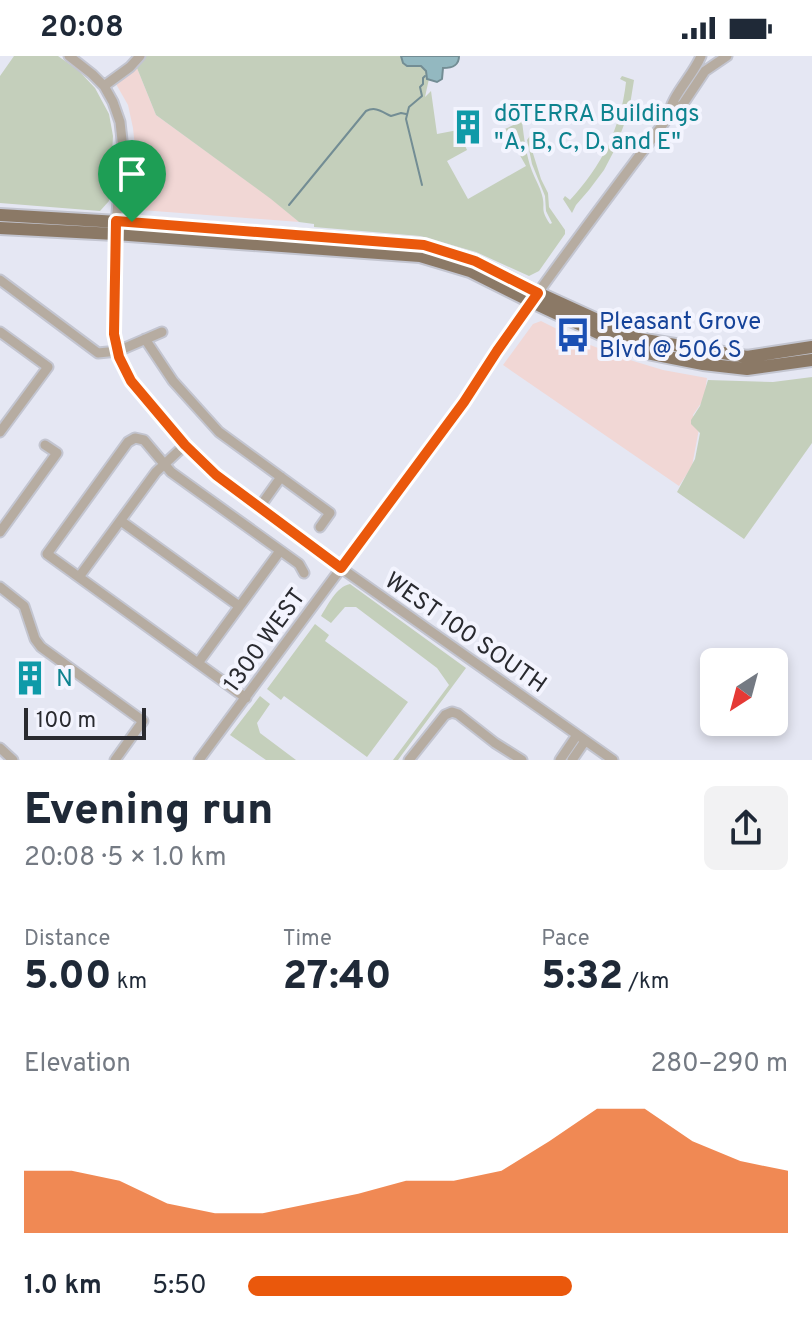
<!DOCTYPE html>
<meta charset="utf-8">
<style>
body{margin:0;font-family:Overpass,sans-serif;background:#f2f2f3;color:#1f2937;height:100vh;display:flex;flex-direction:column;font-size:30px;white-space:nowrap}
*{box-sizing:border-box;margin:0}
p{font-size:26px;color:#747a83}
.icon{flex:none;width:44px;height:44px;fill:none;stroke:currentColor;stroke-width:2;stroke-linecap:round;stroke-linejoin:round}
.map{position:relative;height:704px;overflow:hidden}
.side{display:flex;flex-direction:column;background:#fff;flex:1}
.side>*{flex:none}
.needle{width:52px;rotate:216deg}
.tools{position:absolute;left:700px;top:592px;display:grid;gap:16px}
.tools a{display:grid;place-items:center;width:88px;height:88px;border-radius:12px;background:#fff;box-shadow:0 4px 12px #0003;font-size:40px}
.scale{position:absolute;left:24px;bottom:20px;width:122px;box-sizing:border-box;padding-left:8px;border:4px solid #292a2f;border-top:0;font-size:22px;line-height:28px;white-space:nowrap;color:#292a2f;-webkit-text-stroke:6px #f3f4fe;paint-order:stroke}
.pin{position:absolute;display:grid;place-items:center;width:68px;height:68px;color:#fff;margin:-82px -34px;border-radius:50% 50% 50% 0;rotate:-45deg;box-shadow:0 0 8px #0007}
.pin .icon{rotate:45deg}
.round{display:grid;place-items:center;flex:none;width:84px;height:84px;border-radius:12px;background:#f2f2f3}
.summary{display:flex;align-items:center;justify-content:space-between;height:136px;padding:0 24px}
h1{font-size:44px;font-weight:800;line-height:60px}
.stats{display:grid;grid-template-columns:repeat(3,1fr);gap:12px;height:136px;padding:8px 24px}
.stats div{display:grid;align-content:center}
.stats b{font-size:40px;font-weight:800}
.stats small{font-size:22px;font-weight:400}
.stats p{font-size:22px}
.chart{height:224px;padding:16px 24px}
.chart p{display:flex;justify-content:space-between}
.chart svg{width:100%;height:144px;margin-top:8px;fill:#ea580c;opacity:.7}
ul{padding:0 24px;list-style:none;font-size:26px}
li{display:grid;grid-template-columns:128px 96px 1fr;align-items:center;height:60px}
li i{height:20px;border-radius:10px;background:#ea580c}
.status{display:flex;justify-content:space-between;align-items:center;height:56px;padding:0 40px;background:#fff;direction:ltr}
.status svg{height:22px;fill:currentColor}
.map>svg:first-child{display:block}
</style>
<div class="status"><b>20:08</b><svg viewBox="0 0 49 12"><path d="M0 12V9h3v3zM5 12V6h3v6zM10 12V3h3v9zM15 12V0h3v12zM26 1h20v11H26zM47 4h2v5h-2z"/></svg></div>
<div class="map">
<svg width="812" height="704" viewBox="0 0 812 704">
<rect width="100%" height="100%" fill="#e5e7f3"/>
<!-- commercial -->
<path fill="#f1d7d5" d="M 137,12 L 156,59 L 272,143 L 299,166 L 141,154 L 136,151 L 132,146 L 135,91 L 133,72 L 128,49 L 116,28 Z
M 541,265 L 585,287 L 630,304 L 663,314 L 707,322 L 704,343 L 693,359 L 699,373 L 692,410 L 679,430 L 503,309 L 533,268 Z"/>
<!-- green -->
<path fill="#c4cfbb" d="M 14,0 L 58,0 L 78,14 L 95,32 L 109,58 L 113,80 L 109,145 L 100,155 L 0,147 L 0,20 Z
M 146,0 L 434,0 L 425,41 L 431,35 L 437,78 L 458,74 L 467,94 L 447,105 L 468,143 L 526,110 L 505,73 L 522,65 C 524,82 526,99 532,115 C 535,123 540,131 542,139 C 546,153 539,152 550,168 L 552,167 L 546,155 L 545,140 L 532,108 L 527,84 L 535,73 L 541,77 L 531,91 L 541,123 L 548,137 L 549,151 L 565,174 L 565,178 L 539,215 L 529,220 L 476,196 L 420,180 L 314,171 L 314,168 L 299,166 L 271,143 L 156,59 L 137,12 Z
M 622,20 L 634,24 L 629,55 L 615,93 L 604,114 L 589,134 L 576,149 L 572,157 L 563,143 L 565,140 L 570,144 C 601,111 621,72 626,26 L 620,23 Z
M 812,321 L 812,387 L 744,483 L 677,436 L 695,403 L 700,377 L 691,368 L 691,364 L 700,350 L 708,324 L 773,326 Z
M 350,528 L 466,612 L 398,704 L 393,704 L 449,629 L 437,612 L 356,551 L 345,551 L 331,567 L 321,560 C 328,549 336,531 350,528 Z
M 315,568 L 329,579 L 325,585 L 408,646 L 367,701 L 284,640 L 281,644 L 267,633 Z
M 260,640 L 270,648 L 257,667 L 260,677 L 296,704 L 266,704 L 230,679 Z"/>
<!-- water -->
<path fill="#93b8c0" stroke="#738d94" stroke-width="2" d="M 401,0 L 459,0 C 459,10 452,12 443,12 L 442,23 L 437,26 L 427,23 L 426,15 L 421,10 L 407,10 L 403,7 Z"/>
<g fill="none" stroke-linecap="round" stroke-linejoin="round">
<!-- stream -->
<path stroke="#738d94" stroke-width="2" d="M 422,129 L 406,63 L 409,51 L 422,40 L 420,31 L 423,28 L 423,22 L 425,20
M 289,149 L 366,55 C 376,50 382,56 391,60 L 401,57 L 406,58"/>
<!-- minor casing -->
<g stroke="#c3c5d0" stroke-width="13">
<path id="minor" d="M 69,0 L 92,18 L 104,30 L 113,46 L 120,66 L 123,93 L 115,178 L 114,278 L 119,301 L 131,325 L 185,389 L 216,419 L 341,512 L 613,704
M 104,30 L 130,11 L 140,0
M 669,60 C 670,41 693,20 701,0
M 0,224 L 98,297 L 118,295 L 162,276
M 0,276 L 48,311 L 0,376
M 145,283 L 173,325 L 219,376 L 330,457 L 320,471
M 259,452 L 281,421
M 121,465 L 239,550
M 0,476 L 57,397 L 45,389
M 79,521 L 156,416 L 185,389
M 0,531 L 24,550 L 35,583 L 41,591 L 143,665 L 115,704
M 198,607 L 280,495
M 246,642 L 47,498 L 128,386 L 135,382 L 144,384 L 171,416 L 299,508 L 304,517
M 0,692 L 13,704
M 199,704 L 464,346 C 527,247 599,154 669,60 L 683,48 L 705,15 L 727,0
M 409,704 L 445,659 L 452,656 L 458,658 L 495,687 L 522,704
M 560,704 L 577,679
M 572,704 L 585,685"/>
</g>
<!-- major casing -->
<g stroke="#c3c5d0" stroke-width="16">
<path id="major" d="M 0,159 L 135,167 L 424,189 L 475,205 L 538,237 L 639,283 L 747,301 L 812,291
M 0,172 L 115,178 L 420,200 L 470,215 L 532,246 L 637,295 L 703,308 L 747,313 L 812,304"/>
</g>
<!-- minor -->
<use href="#minor" stroke="#b6aca1" stroke-width="9"/>
<!-- major -->
<use href="#major" stroke="#8b7966" stroke-width="12"/>
</g>
<g fill="none" stroke-linecap="round" stroke-linejoin="round">
<!-- route casing -->
<g stroke="#fff" stroke-width="16">
<path id="route" d="M 116,165 L 424,189 L 475,205 L 538,237 L 497,295 L 464,346 L 341,512 L 216,419 L 185,389 L 131,325 L 119,301 L 114,278 Z"/>
</g>
<!-- route -->
<use href="#route" stroke="#ea580c" stroke-width="10"/>
</g>
<!-- icons -->
<defs>
<g id="building-bare" transform="scale(2.76)"><path d="M-4-6H4V6H1V3H-1V6H-4ZM-2.5-4.3h1.7v1.8h-1.7ZM.8-4.3h1.7v1.8H.8ZM-2.5-1h1.7V.8h-1.7ZM.8-1h1.7V.8H.8Z" fill="#0f9aa8" stroke="#f3f4fe" stroke-width="2.5" paint-order="stroke"/></g>
<g id="bus-bare" transform="scale(2.76)"><path d="M-5-6H5V4H4V6H2V4H-2V6H-4V4H-5ZM-3.5-4V0h7V-4ZM-3.5 1.2v1.5H-2V1.2ZM2 1.2v1.5H3.5V1.2Z" fill="#1a4fb4" stroke="#f3f4fe" stroke-width="2.5" paint-order="stroke"/></g>
</defs>
<g fill-rule="evenodd">
<use href="#building-bare" x="468" y="71"/>
<use href="#bus-bare" x="573" y="279"/>
<use href="#building-bare" x="30" y="622"/>
</g>
<g text-anchor="middle" stroke-width="8" stroke-linejoin="round" paint-order="stroke">
<!-- culture labels -->
<g font-size="24" fill="#0d838f" stroke="#f3f4fe" text-anchor="start">
<text x="494" y="65">dōTERRA Buildings<tspan x="494" dy="28">"A, B, C, D, and E"</tspan></text>
<text x="56" y="630">N</text>
</g>
<!-- transit labels -->
<g font-size="24" fill="#164399" stroke="#f3f4fe" text-anchor="start">
<text x="599" y="273">Pleasant Grove<tspan x="599" dy="28">Blvd @ 506 S</tspan></text>
</g>
<!-- street labels -->
<g font-size="24" fill="#292a2f" stroke="#f3f4fe">
<text transform="translate(466 576) rotate(35)" y="8">WEST 100 SOUTH</text>
<text transform="translate(264 584) rotate(-54)" y="8">1300 WEST</text>
</g>
</g>
</svg>
<div class="tools">
<a><svg class="needle" viewBox="-14 -14 28 28"><path d="M0-13l5 13h-10z" fill="#e53935"/><path d="M0 13l5-13h-10z" fill="#747a83"/></svg></a>
</div>
<div class="scale">100 m</div>
<div class="pin" style="left:132px;top:166px;background:#1e9e55"><svg class="icon" aria-label="arrive" viewBox="0 0 24 24"><path d="M6 21V4h12l-3 4 3 4H6"/></svg></div>
</div>
<section class="side">
<div class="summary"><div><h1>Evening run</h1><p>20:08 · 5 × 1.0 km</p></div><a class="round"><svg class="icon" aria-label="share" viewBox="0 0 24 24"><path d="M12 15V3M7 8l5-5 5 5M5 13v7h14v-7"/></svg></a></div>
<div class="stats">
<div><p>Distance</p><b>5.00<small> km</small></b></div>
<div><p>Time</p><b>27:40</b></div>
<div><p>Pace</p><b>5:32<small> /km</small></b></div>
</div>
<div class="chart"><p><span>Elevation</span>280–290 m</p>
<svg viewBox="0 0 160 44" preserveAspectRatio="none"><path d="M0 44V25L10 25L20 28L30 35L40 38L50 38L60 35L70 32L80 28L90 28L100 25L110 16L120 6L130 6L140 16L150 22L160 25V44z"/></svg>
</div>
<ul>
<li><b>1.0 km</b>5:50<i style="width:60%"></i></li>
</ul>
</section>
